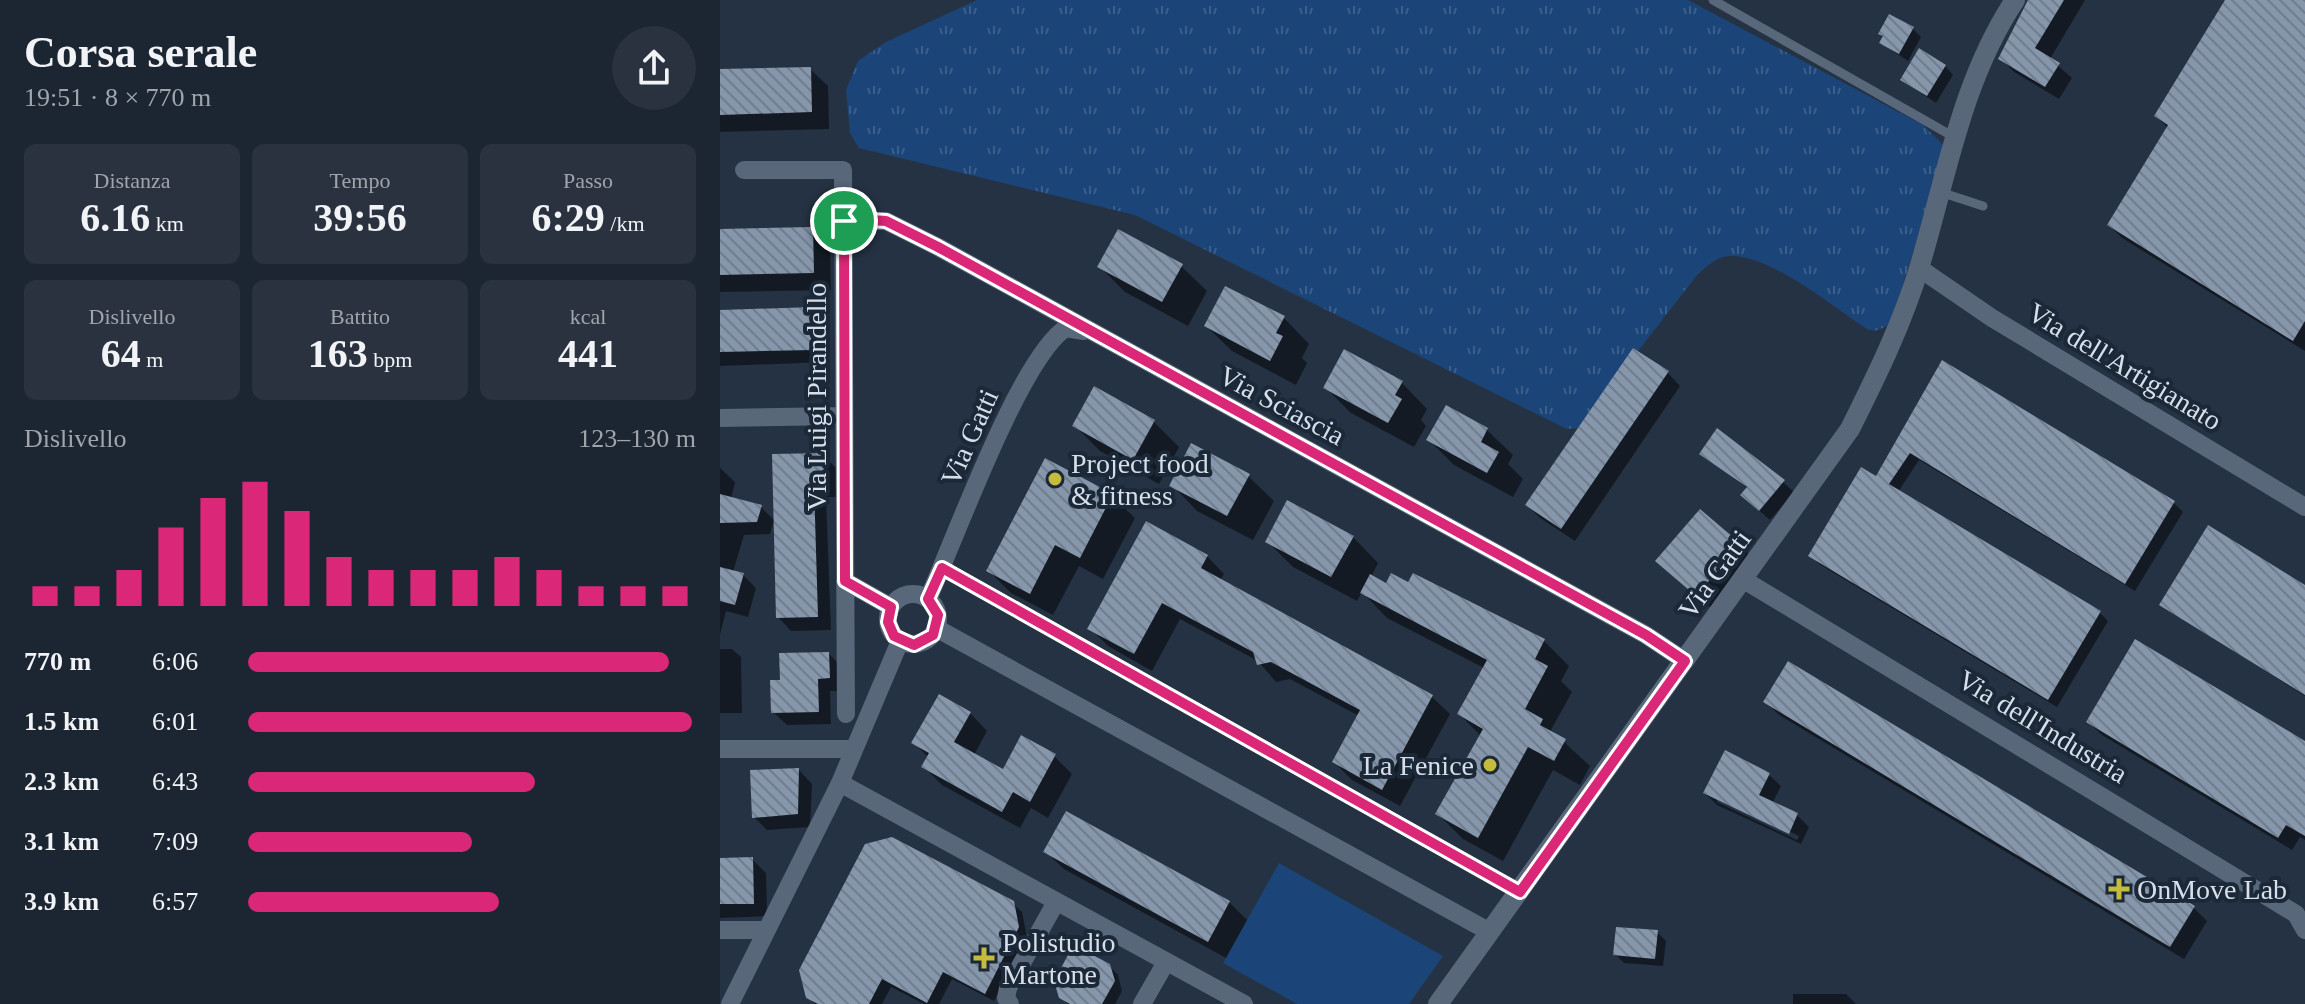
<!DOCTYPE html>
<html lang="it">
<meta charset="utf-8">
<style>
body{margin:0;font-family:Georgia,serif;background:#29323e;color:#f1f3f6;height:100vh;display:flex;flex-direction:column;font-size:30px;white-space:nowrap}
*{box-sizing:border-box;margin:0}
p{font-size:26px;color:#a0a5ac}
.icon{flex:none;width:44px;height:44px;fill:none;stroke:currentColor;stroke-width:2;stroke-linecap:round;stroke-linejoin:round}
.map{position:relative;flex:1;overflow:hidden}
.panel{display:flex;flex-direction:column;background:#1c2632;width:720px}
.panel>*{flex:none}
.pin{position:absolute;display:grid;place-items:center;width:68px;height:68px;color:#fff;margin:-34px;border:4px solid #fff;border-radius:50%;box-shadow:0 2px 8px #0007}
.round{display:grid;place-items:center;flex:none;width:84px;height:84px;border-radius:42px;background:#29323e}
.overview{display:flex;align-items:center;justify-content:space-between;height:136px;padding:0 24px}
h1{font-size:44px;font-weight:800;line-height:60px}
.stats{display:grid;grid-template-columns:repeat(3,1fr);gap:12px;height:136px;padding:8px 24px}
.stats div{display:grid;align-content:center;border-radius:12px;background:#29323e;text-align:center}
.stats b{font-size:40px;font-weight:800}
.stats small{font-size:22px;font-weight:400}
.stats p{font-size:22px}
.chart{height:224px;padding:16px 24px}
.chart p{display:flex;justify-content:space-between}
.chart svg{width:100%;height:144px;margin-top:8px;stroke:#db2777;stroke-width:6}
ul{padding:0 24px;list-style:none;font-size:26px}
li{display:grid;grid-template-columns:128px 96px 1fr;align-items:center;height:60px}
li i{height:20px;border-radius:10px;background:#db2777}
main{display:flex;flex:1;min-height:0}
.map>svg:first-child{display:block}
</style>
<main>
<section class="panel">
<div class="overview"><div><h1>Corsa serale</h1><p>19:51 · 8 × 770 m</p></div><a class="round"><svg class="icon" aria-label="share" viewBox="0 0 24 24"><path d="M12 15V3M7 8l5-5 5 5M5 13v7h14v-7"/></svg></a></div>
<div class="stats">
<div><p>Distanza</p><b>6.16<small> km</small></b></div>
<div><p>Tempo</p><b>39:56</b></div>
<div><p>Passo</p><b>6:29<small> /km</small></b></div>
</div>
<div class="stats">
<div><p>Dislivello</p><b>64<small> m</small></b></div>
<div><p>Battito</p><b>163<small> bpm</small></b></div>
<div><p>kcal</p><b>441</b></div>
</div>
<div class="chart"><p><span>Dislivello</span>123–130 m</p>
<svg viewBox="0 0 160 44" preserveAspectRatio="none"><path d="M5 44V38M15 44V38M25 44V33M35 44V20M45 44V11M55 44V6M65 44V15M75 44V29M85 44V33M95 44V33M105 44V33M115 44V29M125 44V33M135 44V38M145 44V38M155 44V38"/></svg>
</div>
<ul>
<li><b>770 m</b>6:06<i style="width:94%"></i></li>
<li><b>1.5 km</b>6:01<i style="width:99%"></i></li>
<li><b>2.3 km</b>6:43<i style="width:64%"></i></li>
<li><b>3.1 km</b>7:09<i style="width:50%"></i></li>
<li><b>3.9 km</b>6:57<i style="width:56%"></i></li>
</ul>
</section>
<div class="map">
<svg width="1585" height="1004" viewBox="0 0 1585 1004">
<defs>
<pattern id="park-tufts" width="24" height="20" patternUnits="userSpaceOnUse" patternTransform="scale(2)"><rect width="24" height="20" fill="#1b4578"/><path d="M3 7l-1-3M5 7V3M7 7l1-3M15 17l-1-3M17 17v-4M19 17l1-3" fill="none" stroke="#3b5f8b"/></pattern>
<pattern id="building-back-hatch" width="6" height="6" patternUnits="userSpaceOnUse" patternTransform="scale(2)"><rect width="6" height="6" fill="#8696ab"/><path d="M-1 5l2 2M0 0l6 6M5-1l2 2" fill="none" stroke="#717d8d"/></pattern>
</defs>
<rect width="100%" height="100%" fill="#253243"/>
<!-- grass -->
<path fill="#1b4578" d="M 559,863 L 723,956 L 689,1004 L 577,1004 L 503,963 Z"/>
<!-- park -->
<path fill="url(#park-tufts)" d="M 257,0 L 968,0 L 1203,125 L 1222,144 L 1223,158 L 1170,325 L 1155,331 L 1147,329 C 1114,308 1049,253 1009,256 C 996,257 986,267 977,275 L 863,422 L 858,428 L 847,429 L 415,215 L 139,148 L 130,133 L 126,90 L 138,61 L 166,42 Z"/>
<!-- shadow -->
<path fill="#0007" fill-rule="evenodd" d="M 1312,0 L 1365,0 L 1330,59 L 1352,78 L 1339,99 L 1294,72 L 1280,58 Z
M 1508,0 L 1585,0 L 1585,351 L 1402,238 L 1389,225 L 1448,128 L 1436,116 Z
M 1193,29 L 1201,37 L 1188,61 L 1161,43 Z
M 1225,66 L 1233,75 L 1216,103 L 1182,80 Z
M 90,69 L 108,86 L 109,129 L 0,132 L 0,71 Z
M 92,229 L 110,247 L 111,290 L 0,292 L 0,231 Z
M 461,266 L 487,291 L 468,326 L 405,292 L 380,267 Z
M 92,309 L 106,322 L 107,362 L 0,366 L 0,312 Z
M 564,318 L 589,344 L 582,358 L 587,363 L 576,385 L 512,351 L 486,326 Z
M 1223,363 L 1454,503 L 1463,512 L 1415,591 L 1199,460 L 1178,492 L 1380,613 L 1388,621 L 1337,707 L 1099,564 L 1091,556 L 1156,479 Z
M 947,372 L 960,386 L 855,541 L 820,518 L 807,505 Z
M 682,383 L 707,409 L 701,420 L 706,426 L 694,447 L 631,413 L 605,387 Z
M 727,407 L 767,430 L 793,455 L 788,464 L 803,479 L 793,497 L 734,465 L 709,440 Z
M 434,422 L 459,447 L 439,484 L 380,451 L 355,426 Z
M 982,453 L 1063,482 L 1074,492 L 1050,520 L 1034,506 L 1028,489 Z
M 103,455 L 116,468 L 117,497 L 106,497 L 111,630 L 71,631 L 58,617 L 55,456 Z
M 0,468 L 15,482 L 11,499 L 41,507 L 54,520 L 50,534 L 24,535 L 13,572 L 23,575 L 36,588 L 28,617 L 6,611 L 0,635 Z
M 528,476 L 554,501 L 533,540 L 477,511 L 452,485 Z
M 392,496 L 415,518 L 383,579 L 359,566 L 333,615 L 291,593 L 268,570 Z
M 633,537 L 658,563 L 651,577 L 824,641 L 849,666 L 841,681 L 852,692 L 831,730 L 870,766 L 860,785 L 833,770 L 783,861 L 743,839 L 718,814 L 761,736 L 739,714 L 764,668 L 667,618 L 642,592 L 637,601 L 573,567 L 547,541 Z
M 1019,545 L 1033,558 L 991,608 L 938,561 Z
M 487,556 L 504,574 L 500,581 L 712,697 L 730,714 L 680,806 L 632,780 L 614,762 L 639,716 L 570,679 L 556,682 L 538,661 L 460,619 L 432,671 L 388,646 L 370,628 Z
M 1585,587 L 1585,696 L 1441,604 Z
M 0,649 L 12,649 L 21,657 L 22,713 L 0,713 Z
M 109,654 L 122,667 L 123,691 L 110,691 L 111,724 L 67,725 L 53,712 L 62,682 Z
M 1046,702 L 1473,907 L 1487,921 L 1464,959 L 1059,715 Z
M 250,713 L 267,731 L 254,755 L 284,772 L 334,756 L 352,774 L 328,818 L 311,808 L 300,828 L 222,785 L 204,767 L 209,758 L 194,743 Z
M 1368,722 L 1585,744 L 1585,840 L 1580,837 L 1572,850 L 1382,735 Z
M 79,770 L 92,784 L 90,827 L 47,830 L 34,817 Z
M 1049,775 L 1061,786 L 1052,804 L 1077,815 L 1089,827 L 1081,844 L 997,805 L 985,793 ZM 997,798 L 1079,836 L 1077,840 L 997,802 Z
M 326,852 L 509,902 L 527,920 L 506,958 L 344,869 Z
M 32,859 L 46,873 L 47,916 L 0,918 L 0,860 Z
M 292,903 L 302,912 L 307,937 L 274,1001 L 232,979 L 219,1004 L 204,1004 L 171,987 L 162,1004 L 95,1004 L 88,997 Z
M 937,932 L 946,941 L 943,966 L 904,963 L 895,954 Z
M 389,966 L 398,975 L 402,991 L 395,1004 L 348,1004 L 341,997 Z
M 1073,994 L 1126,994 L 1136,1004 L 1073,1004 Z"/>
<!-- building -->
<path fill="url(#building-back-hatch)" d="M 1308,0 L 1344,0 L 1315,48 L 1340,63 L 1325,87 L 1278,59 Z
M 1505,0 L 1585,0 L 1585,321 L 1573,341 L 1387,225 L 1448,125 L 1434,116 Z
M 1169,14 L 1194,27 L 1179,54 L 1159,43 L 1163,36 L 1158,34 Z
M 1199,48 L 1226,65 L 1207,96 L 1180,80 Z
M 91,67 L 92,112 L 0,115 L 0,69 Z
M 93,227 L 94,273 L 0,275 L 0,229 Z
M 398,229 L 463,264 L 442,302 L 377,267 Z
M 505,286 L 565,316 L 556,333 L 563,336 L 550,361 L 484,326 Z
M 93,307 L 94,350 L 0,352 L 0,310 Z
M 913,348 L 949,371 L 841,529 L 805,505 Z
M 624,349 L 683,381 L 675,395 L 682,399 L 668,423 L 603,388 Z
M 1222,360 L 1455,501 L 1405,584 L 1190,453 L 1169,484 L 1381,611 L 1328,700 L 1088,556 L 1141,467 L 1156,476 Z
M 374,386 L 435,420 L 413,460 L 352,426 Z
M 726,405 L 768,428 L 761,442 L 779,452 L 767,473 L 706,440 Z
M 997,428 L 1065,480 L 1039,511 L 1020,495 L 1027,487 L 979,454 Z
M 471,443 L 530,474 L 507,516 L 449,486 Z
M 104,453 L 104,484 L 94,484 L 98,617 L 56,618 L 52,454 Z
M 325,458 L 393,494 L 360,558 L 335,545 L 310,594 L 266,571 Z
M 0,494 L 42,505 L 37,522 L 0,523 Z
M 567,500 L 634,536 L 611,577 L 545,542 Z
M 980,509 L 1021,544 L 976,596 L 935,561 Z
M 426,521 L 488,555 L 481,568 L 713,695 L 662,790 L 612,762 L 640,710 L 551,662 L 537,665 L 533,652 L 442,603 L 414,654 L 367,629 Z
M 1488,525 L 1585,585 L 1585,695 L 1439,605 Z
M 0,567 L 24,573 L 15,605 L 0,601 Z
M 671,573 L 688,582 L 693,573 L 825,639 L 815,659 L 828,666 L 805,709 L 823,719 L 820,725 L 846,739 L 834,761 L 808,747 L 758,838 L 715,814 L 763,729 L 737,714 L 767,660 L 640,593 L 650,574 L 666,583 Z
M 1415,639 L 1585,741 L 1585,836 L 1566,825 L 1558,838 L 1366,722 Z
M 109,652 L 110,678 L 98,679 L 99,712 L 51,713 L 50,680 L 60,680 L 59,653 Z
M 1068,661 L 1475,906 L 1450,947 L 1043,702 Z
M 219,694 L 251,712 L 234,742 L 283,769 L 301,735 L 336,754 L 310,802 L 293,792 L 282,812 L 201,767 L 209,753 L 191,743 Z
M 1005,750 L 1050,773 L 1039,795 L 1078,813 L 1069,834 L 983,793 Z
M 79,768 L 78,814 L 32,818 L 30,770 Z
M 346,811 L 510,901 L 488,942 L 323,852 Z
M 172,837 L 294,901 L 299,927 L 265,994 L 223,972 L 207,1003 L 162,979 L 149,1004 L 98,1004 L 86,998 L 79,970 L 145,844 Z
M 33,857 L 34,904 L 0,904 L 0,858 Z
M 896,927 L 938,930 L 935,959 L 893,955 Z
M 365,951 L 390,964 L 395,981 L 382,1004 L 350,1004 L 339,998 L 334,981 L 348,955 Z"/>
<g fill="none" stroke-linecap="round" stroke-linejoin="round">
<!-- service -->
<path stroke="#58677a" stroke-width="9" d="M 993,0 L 1234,137
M 1220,192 L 1263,206
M 222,568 L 800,892"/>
<!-- minor -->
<path stroke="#58677a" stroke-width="18" d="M 24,170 L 123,170 L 126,714
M 124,221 L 166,221 L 218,247 L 926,635 L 965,661
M 1199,268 L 1272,318 L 1585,507
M 0,418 L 123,416
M 1024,580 L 1576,914 L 1585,930
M 125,581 L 171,607
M168 619a25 25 0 1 1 50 0a25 25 0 1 1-50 0Z
M 208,599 C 234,542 300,357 346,328 L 364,331
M 216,628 L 770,932
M 0,749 L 134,749
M 120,783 L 524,1004
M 0,930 L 45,930
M 10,1004 L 120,783 L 180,641
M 290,1004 L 286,998 L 288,988 L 336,902
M 422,1004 L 446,962"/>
<!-- tertiary -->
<path stroke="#58677a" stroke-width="20" d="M 718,1004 L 1130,429 C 1157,375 1183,322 1200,265 C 1227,174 1242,80 1295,0"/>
</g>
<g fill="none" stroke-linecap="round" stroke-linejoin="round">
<!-- route casing -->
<g stroke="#fff" stroke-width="16">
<path id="route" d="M 150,220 L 166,221 L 218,247 L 926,635 L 965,661 L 800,892 L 222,568 L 208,599 L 218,615 L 213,635 L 194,645 L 174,636 L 168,622 L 171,607 L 125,581 L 124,221 Z"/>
</g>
<!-- route -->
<use href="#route" stroke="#db2777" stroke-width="10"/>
</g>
<!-- markers -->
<g fill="#c5bc3d" stroke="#1b2838" stroke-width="3">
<circle cx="335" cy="479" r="8"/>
<circle cx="770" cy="765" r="8"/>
<path d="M1395 877h8v8h8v8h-8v8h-8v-8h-8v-8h8z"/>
<path d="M260 946h8v8h8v8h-8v8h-8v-8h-8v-8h8z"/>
</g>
<g text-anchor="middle" stroke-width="8" stroke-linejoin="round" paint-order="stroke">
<!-- street labels -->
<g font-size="28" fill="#d6dee9" stroke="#1b2838">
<text transform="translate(1405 366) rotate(31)" y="10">Via dell'Artigianato</text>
<text transform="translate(96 397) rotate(-90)" y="10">Via Luigi Pirandello</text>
<text transform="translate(562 405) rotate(28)" y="10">Via Sciascia</text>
<text transform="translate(249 437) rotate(-66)" y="10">Via Gatti</text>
<text transform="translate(994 574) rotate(-54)" y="10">Via Gatti</text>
<text transform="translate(1323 726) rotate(31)" y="10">Via dell'Industria</text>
</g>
<!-- poi labels -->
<g font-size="28" fill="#d6dee9" stroke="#1b2838" text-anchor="start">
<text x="351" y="473">Project food<tspan x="351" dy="32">&amp; fitness</tspan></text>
<text x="754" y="775" text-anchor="end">La Fenice</text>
<text x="1417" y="899">OnMove Lab</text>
<text x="282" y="952">Polistudio<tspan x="282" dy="32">Martone</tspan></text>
</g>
</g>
</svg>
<div class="pin" style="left:124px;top:221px;background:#1e9e55"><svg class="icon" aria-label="arrive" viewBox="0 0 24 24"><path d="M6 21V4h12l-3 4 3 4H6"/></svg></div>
</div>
</main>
